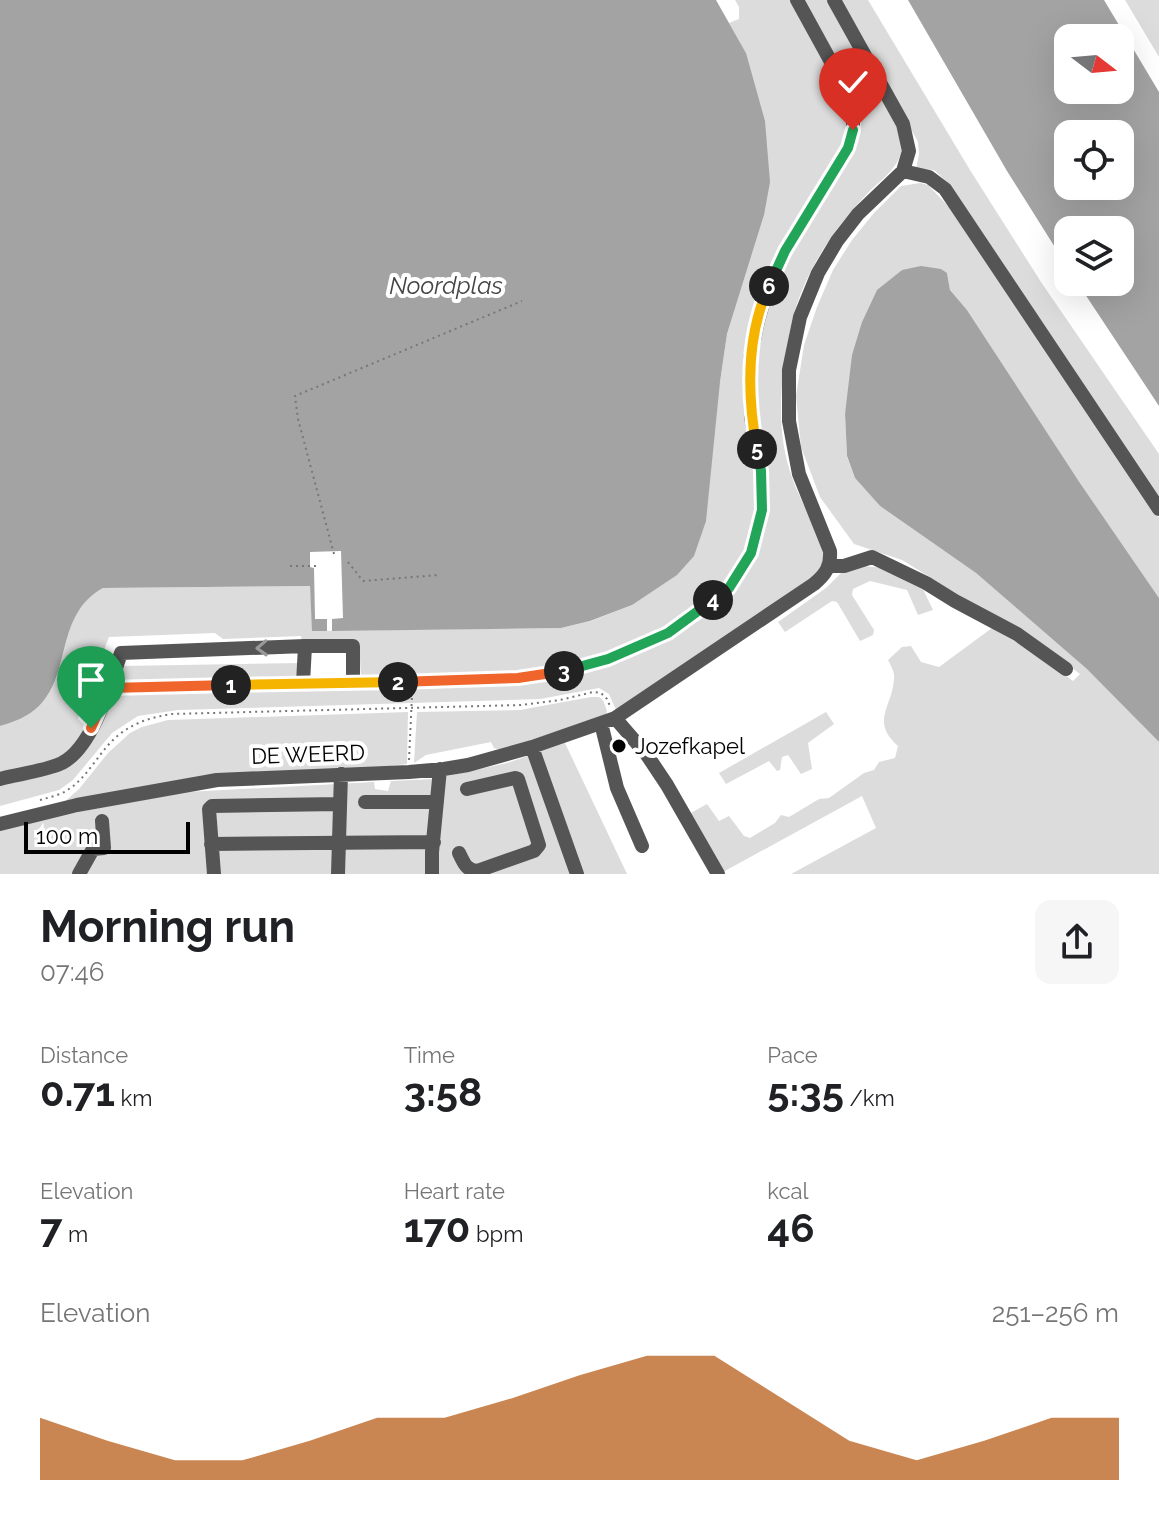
<!DOCTYPE html>
<meta charset="utf-8">
<style>
body{margin:0;font-family:Raleway,sans-serif;background:#f6f6f6;color:#202124;height:100vh;display:flex;flex-direction:column;font-size:30px;white-space:nowrap}
*{box-sizing:border-box;margin:0}
p{font-size:26px;color:#757577}
.icon{flex:none;width:44px;height:44px;fill:none;stroke:currentColor;stroke-width:2;stroke-linecap:round;stroke-linejoin:round}
.map{position:relative;height:874px;overflow:hidden}
.panel{display:flex;flex-direction:column;background:#fff;flex:1}
.panel>*{flex:none}
.needle{width:52px;rotate:106deg}
.tools{position:absolute;left:1054px;top:24px;display:grid;gap:16px}
.tools a{display:grid;place-items:center;width:80px;height:80px;border-radius:16px;background:#fff;box-shadow:0 8px 32px #0002;font-size:40px}
.scale{position:absolute;left:24px;bottom:20px;width:166px;box-sizing:border-box;padding-left:8px;border:4px solid #000;border-top:0;font-size:22px;line-height:28px;white-space:nowrap;color:#000;-webkit-text-stroke:6px #fff;paint-order:stroke}
.pin{position:absolute;display:grid;place-items:center;width:68px;height:68px;color:#fff;margin:-82px -34px;border-radius:50% 50% 50% 0;rotate:-45deg;box-shadow:0 0 8px #0007}
.pin .icon{rotate:45deg}
.km{position:absolute;width:40px;height:40px;margin:-20px;border-radius:50%;background:#222;color:#fff;font-size:22px;line-height:40px;text-align:center}
.round{display:grid;place-items:center;flex:none;width:84px;height:84px;border-radius:16px;background:#f6f6f6}
.summary{display:flex;align-items:center;justify-content:space-between;height:136px;padding:0 40px}
h1{font-size:44px;font-weight:700;line-height:60px}
.metrics{display:grid;grid-template-columns:repeat(3,1fr);gap:12px;height:136px;padding:8px 40px}
.metrics div{display:grid;align-content:center}
.metrics b{font-size:40px;font-weight:700}
.metrics small{font-size:22px;font-weight:400}
.metrics p{font-size:22px}
.chart{height:224px;padding:16px 40px}
.chart p{display:flex;justify-content:space-between}
.chart svg{width:100%;height:144px;margin-top:8px;fill:#b45309;opacity:.7}
.map>svg:first-child{display:block}
</style>
<div class="map">
<svg width="1159" height="874" viewBox="0 0 1159 874">
<rect width="100%" height="100%" fill="#fff"/>
<!-- green -->
<path fill="#dcdcdc" d="M 735,0 L 792,0 L 847,103 L 849,130 L 753,322 L 757,506 L 744,559 L 717,593 L 661,630 L 618,649 L 568,666 L 521,672 L 361,677 L 359,643 L 302,644 L 301,636 L 223,639 L 215,633 L 109,637 L 79,714 L 78,719 L 85,726 L 77,743 L 59,758 L 0,774 L 0,726 C 14,722 28,717 39,706 C 66,680 60,633 83,603 C 88,596 96,592 103,588 L 310,586 L 313,631 L 561,628 L 591,621 L 632,605 L 720,382 L 727,334 L 764,215 L 746,53 L 729,23 L 739,19 L 739,7 Z
M 802,0 L 828,0 L 899,129 C 900,136 904,146 901,153 C 895,172 880,180 867,194 C 831,231 800,279 790,330 C 781,383 774,428 793,480 C 799,499 826,543 824,559 C 824,565 820,570 817,575 L 616,710 L 609,694 L 599,688 L 540,699 L 178,710 L 138,716 L 112,733 L 73,780 L 59,790 L 0,806 L 0,784 L 53,773 L 112,694 L 515,683 L 659,642 L 700,620 L 723,601 L 740,582 L 761,538 L 753,387 L 761,323 L 787,255 L 858,137 L 861,126 L 860,111 Z
M 841,0 L 868,0 L 970,170 L 1041,282 L 1159,454 L 1159,505 L 946,181 L 934,170 L 916,169 L 919,154 L 918,142 Z
M 1125,0 L 1159,0 L 1159,57 Z
M 920,183 L 928,185 L 950,208 L 1159,518 L 1159,598 L 1080,483 L 967,310 L 950,290 L 947,273 L 902,270 L 877,291 L 862,322 L 845,414 L 847,457 L 855,478 L 880,506 L 976,573 L 1088,669 L 1159,742 L 1159,874 L 791,874 L 876,828 L 862,796 L 723,872 L 689,814 L 707,804 L 719,821 L 729,816 L 744,836 L 750,838 L 775,823 L 781,815 L 789,817 L 819,799 L 829,798 L 864,773 L 874,770 L 879,762 L 895,758 L 898,746 C 870,721 892,708 894,679 C 895,672 891,666 888,660 L 902,647 L 911,646 L 921,662 L 939,667 L 992,628 L 1036,654 L 1073,681 L 1080,674 L 1050,651 L 902,560 L 854,544 L 820,497 L 801,447 L 796,396 L 804,345 L 817,307 L 833,270 L 852,240 L 874,213 L 901,186 Z
M 864,566 L 883,568 L 921,585 L 933,610 L 918,615 L 907,590 L 870,581 L 853,589 L 852,595 L 874,630 L 873,635 L 860,641 L 837,602 L 832,601 L 785,632 L 778,622 L 826,588 L 841,573 Z
M 301,663 L 309,679 L 117,682 L 121,666 Z
M 591,697 L 599,697 L 603,700 L 607,711 L 606,715 L 501,750 L 494,748 L 491,742 L 426,755 L 414,763 L 417,712 L 520,710 Z
M 408,712 L 407,764 L 389,766 L 205,775 L 63,803 L 79,789 L 108,753 L 130,733 L 142,727 L 168,720 Z
M 826,712 L 834,724 L 808,743 L 812,769 L 801,774 L 788,755 L 782,757 L 780,770 L 777,771 L 769,761 L 726,784 L 719,773 Z
M 565,743 L 627,874 L 0,874 L 0,831 L 51,817 L 186,792 L 374,782 L 375,789 L 388,791 L 391,781 L 434,779 L 507,763 Z"/>
<!-- water -->
<path fill="#a3a3a3" fill-rule="evenodd" d="M 0,0 L 716,0 L 746,53 L 765,121 L 770,182 L 764,215 L 727,334 L 720,382 L 706,521 L 694,556 L 677,575 L 632,605 L 590,621 L 561,628 L 332,631 L 332,619 L 343,618 L 341,551 L 310,552 L 310,567 L 314,568 L 315,619 L 327,619 L 327,631 L 312,631 L 310,586 L 103,588 C 55,614 72,674 39,706 C 28,717 14,722 0,726 Z
M 908,0 L 1104,0 L 1159,92 L 1159,406 L 1077,282 L 1120,282 L 1120,230 L 1068,230 L 1068,268 L 1007,171 ZM 1068,38 L 1120,38 L 1120,90 L 1068,90 ZM 1068,134 L 1120,134 L 1120,186 L 1068,186 Z
M 921,266 L 941,269 L 947,273 L 950,290 L 967,310 L 1080,483 L 1159,598 L 1159,742 L 1087,669 L 976,573 L 880,506 L 855,478 L 847,456 L 845,414 L 852,355 L 862,322 L 877,290 L 902,270 Z"/>
<g fill="none" stroke-linecap="round" stroke-linejoin="round">
<!-- path -->
<path stroke="#777" stroke-width="2" stroke-dasharray="2 4" stroke-linecap="butt" d="M 334,554 L 298,419 L 295,396 L 522,301
M 348,562 L 363,581 L 439,575
M 290,566 L 317,566
M 409,760 L 412,695
M 40,800 C 50,797 61,795 69,789 C 90,775 100,749 120,734 C 135,722 153,717 172,714 L 521,705 L 560,700 L 593,692 L 601,693 L 607,699 L 610,706"/>
<!-- minor -->
<path stroke="#555" stroke-width="14" d="M 903,171 L 929,177 L 945,189 L 1159,509
M 829,566 L 844,566 L 872,557 L 926,583 L 955,601 L 1017,634 L 1066,669
M 305,646 L 353,646 L 353,683 L 518,678 L 567,670 L 608,659 L 668,633 L 729,588 L 751,553 L 762,510 L 761,471 L 751,417 L 750,359 L 758,321 L 766,293 L 785,251 L 848,148 L 853,130 L 853,110 L 847,91 L 797,0
M 303,683 L 353,683
M 615,718 L 647,755 L 667,785 L 718,874
M 601,723 L 617,788 L 642,846
M 532,747 L 577,874
M 0,779 C 19,774 45,771 62,763 C 93,747 110,685 121,653 L 305,646 L 303,683 L 109,688
M 365,802 L 437,802
M 0,824 L 77,805 L 217,780 L 409,772 L 444,769 L 468,765 L 532,747 L 615,718 L 814,584 C 826,574 831,566 830,551 L 799,474 L 789,421 L 789,370 L 800,317 L 818,273 L 837,241 L 858,214 L 903,171 L 909,151 L 903,124 L 834,0
M 211,844 L 434,842
M 459,853 C 464,863 466,870 477,871 L 534,851 L 539,845 L 518,779 L 515,778 L 467,789
M 79,874 L 93,849 L 104,848 L 102,821
M 214,874 L 209,809 L 212,806 L 340,804
M 338,874 L 341,774
M 432,874 L 432,852 L 440,769"/>
</g>
<!-- one-way arrows -->
<defs><path id="oneway-chevron" d="M-2-3.5L2.5 0L-2 3.5" fill="none" stroke-width="1.6" stroke-linecap="round" stroke-linejoin="round" transform="scale(2)"/></defs>
<use stroke="#999" href="#oneway-chevron" transform="translate(262 648) rotate(178)"/>
<g fill="none" stroke-linecap="round" stroke-linejoin="round">
<!-- split-1 casing -->
<g stroke="#fff" stroke-width="16">
<path id="split-1" d="M 91,728 L 109,688 L 231,685"/>
</g>
<!-- split-2 casing -->
<g stroke="#fff" stroke-width="16">
<path id="split-2" d="M 231,685 L 398,682"/>
</g>
<!-- split-3 casing -->
<g stroke="#fff" stroke-width="16">
<path id="split-3" d="M 398,682 L 518,678 L 564,671"/>
</g>
<!-- split-4 casing -->
<g stroke="#fff" stroke-width="16">
<path id="split-4" d="M 564,671 L 608,659 L 668,633 L 713,600"/>
</g>
<!-- split-5 casing -->
<g stroke="#fff" stroke-width="16">
<path id="split-5" d="M 713,600 L 729,588 L 751,553 L 762,510 L 761,471 L 757,449"/>
</g>
<!-- split-6 casing -->
<g stroke="#fff" stroke-width="16">
<path id="split-6" d="M 757,449 C 747,395 746,336 769,286"/>
</g>
<!-- split-7 casing -->
<g stroke="#fff" stroke-width="16">
<path id="split-7" d="M 769,286 L 785,251 L 848,148 L 853,130"/>
</g>
<!-- split-1 -->
<use href="#split-1" stroke="#f0652b" stroke-width="10"/>
<!-- split-2 -->
<use href="#split-2" stroke="#f5b400" stroke-width="10"/>
<!-- split-3 -->
<use href="#split-3" stroke="#f0652b" stroke-width="10"/>
<!-- split-4 -->
<use href="#split-4" stroke="#22a559" stroke-width="10"/>
<!-- split-5 -->
<use href="#split-5" stroke="#22a559" stroke-width="10"/>
<!-- split-6 -->
<use href="#split-6" stroke="#f5b400" stroke-width="10"/>
<!-- split-7 -->
<use href="#split-7" stroke="#22a559" stroke-width="10"/>
</g>
<!-- markers -->
<circle fill="#000" stroke="#fff" stroke-width="3" cx="619" cy="746" r="8"/>
<g text-anchor="middle" stroke-width="8" stroke-linejoin="round" paint-order="stroke">
<!-- poi labels -->
<g font-size="22" fill="#000" stroke="#fff" text-anchor="start">
<text x="635" y="754">Jozefkapel</text>
</g>
<!-- street labels -->
<g font-size="22" fill="#000" stroke="#fff">
<text transform="translate(308 754) rotate(-2)" y="8">DE WEERD</text>
</g>
<!-- water labels -->
<g font-size="24" font-style="italic" fill="#444" stroke="#fff">
<text x="446" y="294">Noordplas</text>
</g>
</g>
</svg>
<div class="tools">
<a><svg class="needle" viewBox="-14 -14 28 28"><path d="M0-13l5 13h-10z" fill="#e53935"/><path d="M0 13l5-13h-10z" fill="#757577"/></svg></a>
<a><svg class="icon" aria-label="locate" viewBox="0 0 24 24"><circle cx="12" cy="12" r="6"/><path d="M12 2v4M12 18v4M2 12h4M18 12h4"/></svg></a>
<a><svg class="icon" aria-label="layers" viewBox="0 0 24 24"><path d="M12 4l9 5-9 5-9-5zM3 14l9 5 9-5"/></svg></a>
</div>
<div class="scale">100 m</div>
<div class="pin" style="left:91px;top:728px;background:#1e9e55"><svg class="icon" aria-label="arrive" viewBox="0 0 24 24"><path d="M6 21V4h12l-3 4 3 4H6"/></svg></div>
<div class="pin" style="left:853px;top:130px;background:#d93025"><svg class="icon" aria-label="check" viewBox="0 0 24 24"><path d="M5 12l5 5 9-10"/></svg></div>
<b class="km" style="left:231px;top:685px">1</b>
<b class="km" style="left:398px;top:682px">2</b>
<b class="km" style="left:564px;top:671px">3</b>
<b class="km" style="left:713px;top:600px">4</b>
<b class="km" style="left:757px;top:449px">5</b>
<b class="km" style="left:769px;top:286px">6</b>
</div>
<section class="panel">
<div class="summary"><div><h1>Morning run</h1><p>07:46</p></div><a class="round"><svg class="icon" aria-label="share" viewBox="0 0 24 24"><path d="M12 15V3M7 8l5-5 5 5M5 13v7h14v-7"/></svg></a></div>
<div class="metrics">
<div><p>Distance</p><b>0.71<small> km</small></b></div>
<div><p>Time</p><b>3:58</b></div>
<div><p>Pace</p><b>5:35<small> /km</small></b></div>
</div>
<div class="metrics">
<div><p>Elevation</p><b>7<small> m</small></b></div>
<div><p>Heart rate</p><b>170<small> bpm</small></b></div>
<div><p>kcal</p><b>46</b></div>
</div>
<div class="chart"><p><span>Elevation</span>251–256 m</p>
<svg viewBox="0 0 160 44" preserveAspectRatio="none"><path d="M0 44V25L10 32L20 38L30 38L40 32L50 25L60 25L70 19L80 12L90 6L100 6L110 19L120 32L130 38L140 32L150 25L160 25V44z"/></svg>
</div>
</section>
